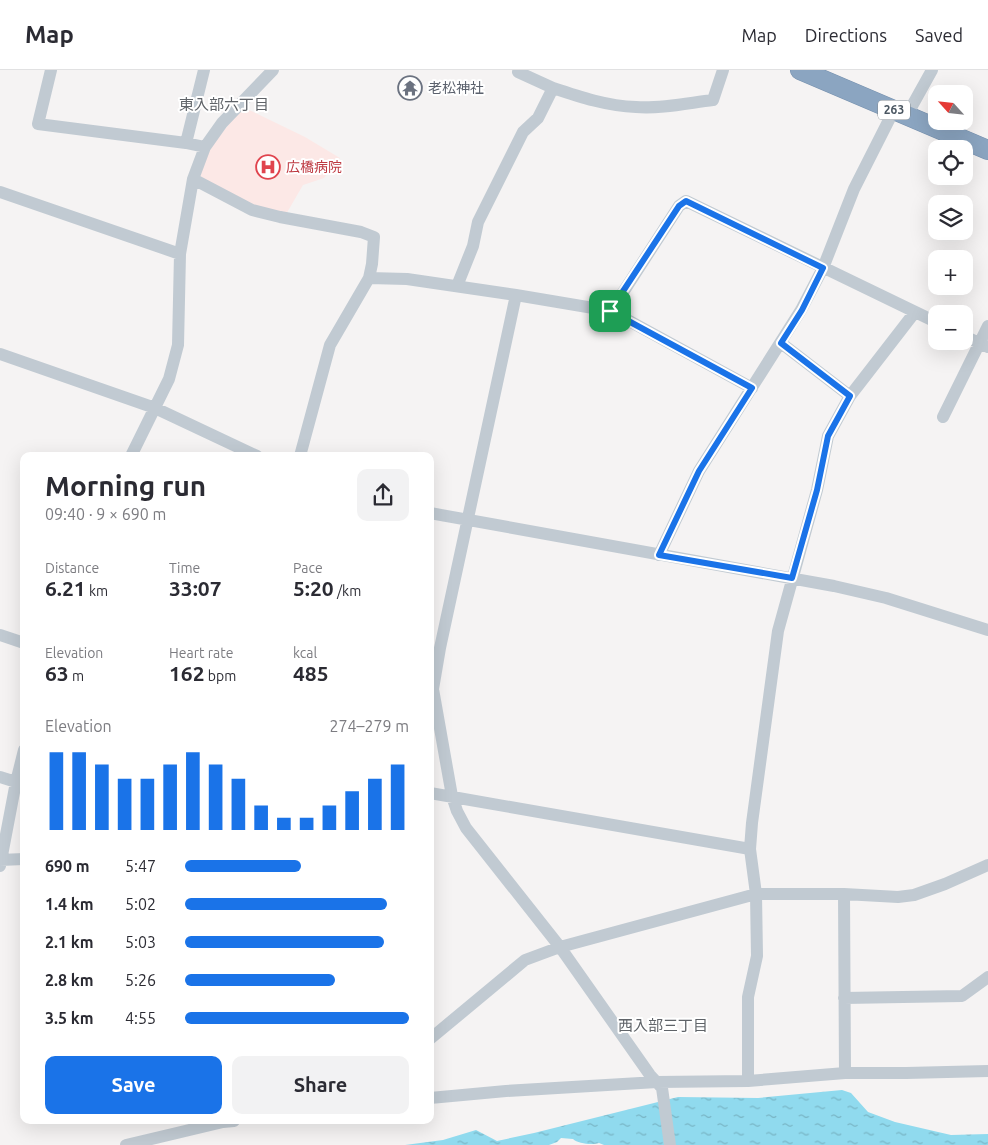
<!DOCTYPE html>
<meta charset="utf-8">
<style>
body{margin:0;font-family:Ubuntu,"Noto Sans JP",sans-serif;background:#f2f2f3;color:#2b2b33;height:100vh;display:flex;flex-direction:column;font-size:19px;white-space:nowrap}
*{box-sizing:border-box;margin:0}
p{font-size:16px;color:#7c7c81}
.icon{flex:none;width:28px;height:28px;fill:none;stroke:currentColor;stroke-width:2;stroke-linecap:round;stroke-linejoin:round}
.map{position:relative;flex:1;overflow:hidden}
.details{position:absolute;left:20px;top:382px;width:414px;height:672px;display:flex;flex-direction:column;background:#fff;border-radius:10px;box-shadow:0 5px 20px #0002}
.details>*{flex:none}
.needle{width:32px;rotate:297deg}
.buttons{position:absolute;left:928px;top:15px;display:grid;gap:10px}
.buttons a{display:grid;place-items:center;width:45px;height:45px;border-radius:10px;background:#fff;box-shadow:0 5px 20px #0002;font-size:25px}
.pin{position:absolute;display:grid;place-items:center;width:42px;height:42px;color:#fff;margin:-21px;border-radius:10px;box-shadow:0 2px 8px #0006}
.round{display:grid;place-items:center;flex:none;width:52px;height:52px;border-radius:10px;background:#f2f2f3}
.headline{display:flex;align-items:center;justify-content:space-between;height:85px;padding:0 25px}
h1{font-size:28px;font-weight:600;line-height:38px}
.metrics{display:grid;grid-template-columns:repeat(3,1fr);gap:8px;height:85px;padding:5px 25px}
.metrics div{display:grid;align-content:center}
.metrics b{font-size:21px;font-weight:600}
.metrics small{font-size:14px;font-weight:400}
.metrics p{font-size:14px}
.chart{height:140px;padding:10px 25px}
.chart p{display:flex;justify-content:space-between}
.chart svg{width:100%;height:90px;margin-top:5px;stroke:#1a73e8;stroke-width:6}
.primary-button{display:flex;gap:10px;margin-top:auto;padding:10px 25px}
.primary-button a{flex:1;height:58px;border-radius:10px;background:#1a73e8;color:#fff;font-size:20px;font-weight:600;line-height:58px;text-align:center}
.primary-button a+a{background:#f2f2f3;color:#2b2b33}
ul{padding:0 25px;list-style:none;font-size:16px}
li{display:grid;grid-template-columns:80px 60px 1fr;align-items:center;height:38px}
li i{height:12px;border-radius:6px;background:#1a73e8}
header{display:flex;align-items:center;gap:30px;box-sizing:border-box;height:70px;padding:0 25px;background:#fff;border-bottom:1px solid #e1e1e2}
header strong{font-size:24px}
nav{display:flex;gap:28px;margin-inline-start:auto;font-size:18px}
.map>svg:first-child{display:block}
</style>
<header>
<strong>Map</strong>
<nav><a>Map</a><a>Directions</a><a>Saved</a></nav>
</header>
<div class="map">
<svg width="988" height="1075" viewBox="0 0 988 1075">
<defs>
<pattern id="water-ripples" width="26" height="14" patternUnits="userSpaceOnUse" patternTransform="scale(1.25)"><rect width="26" height="14" fill="#90daee"/><path d="M2 4q2-2 4 0t4 0M15 11q2-2 4 0t4 0" fill="none" stroke="#78b4c4"/></pattern>
</defs>
<rect width="100%" height="100%" fill="#f5f3f3"/>
<!-- medical -->
<path fill="#fce8e6" d="M 243,37 L 305,67 L 340,88 L 324,108 L 303,115 L 285,146 L 252,139 L 200,106 L 206,88 L 213,74 Z"/>
<!-- water -->
<path fill="url(#water-ripples)" d="M 842,1020 L 851,1023 L 868,1042 L 895,1052 L 951,1065 L 988,1064 L 988,1075 L 604,1075 L 599,1073 C 593,1075 578,1074 573,1069 L 561,1068 L 557,1072 L 549,1075 L 405,1075 L 443,1070 L 476,1060 L 497,1071 L 534,1063 L 678,1027 L 758,1028 Z"/>
<g fill="none" stroke-linecap="round" stroke-linejoin="round">
<!-- highway casing -->
<g stroke="#7690ad" stroke-width="20">
<path id="highway" d="M 800,0 L 988,80"/>
</g>
<!-- minor -->
<path stroke="#c1cad2" stroke-width="12" d="M 51,0 L 38,54 L 186,73 L 205,77
M 553,18 C 580,27 607,36 636,37 C 660,39 688,33 713,30 L 723,0
M 907,45 L 932,0
M 186,73 L 204,0
M 193,109 L 252,140 L 280,147 L 361,162 L 374,167 L 372,194 L 369,208
M 0,122 L 180,184
M 457,216 L 473,176 L 478,152 L 523,62 L 538,48 L 553,18 L 518,2 L 519,0
M 516,225 L 440,578 L 433,619 L 452,726 L 457,741 L 466,758 L 560,877 L 650,1005 L 662,1018 L 670,1075
M 611,241 L 679,136 L 686,131 L 936,252
M 964,266 L 988,277
M 781,273 L 850,326 L 915,242
M 0,284 L 155,338 L 257,386
M 943,347 L 988,256
M 131,386 L 169,309 L 178,275 L 180,184 L 193,109 L 205,77 L 222,53 L 273,0
M 300,386 L 330,275 L 369,208 L 407,209 L 516,225 L 611,241 L 752,318
M 430,443 L 834,516 L 886,528 L 988,560
M 659,485 L 699,401 L 801,240 L 823,198 L 854,119 L 894,40
M 0,565 L 24,573
M 0,707 L 16,712
M 430,723 L 750,779
M 0,790 L 24,789
M 0,796 L 16,712 L 24,680
M 844,824 L 845,1003
M 844,928 L 962,926 L 988,907
M 430,969 L 525,890 L 560,877 L 756,824 L 844,824 L 898,827 L 914,825 L 945,814 L 988,795
M 748,1011 L 748,927 L 757,886 L 756,824 L 750,779 L 752,753 L 778,561 L 817,420 L 828,366 L 850,326
M 430,1028 L 506,1021 L 657,1012 L 748,1011 L 845,1003 L 906,1003 L 988,1001
M 126,1075 L 223,1052 L 234,1051"/>
<!-- highway -->
<use href="#highway" stroke="#8ba5c1" stroke-width="19"/>
</g>
<g fill="none" stroke-linecap="round" stroke-linejoin="round">
<!-- route casing -->
<g stroke="#fff" stroke-width="10">
<path id="route" d="M 686,131 L 823,198 L 802,240 L 781,273 L 850,326 L 828,366 L 817,420 L 792,508 L 659,485 L 699,401 L 752,318 L 610,241 L 679,136 Z"/>
</g>
<!-- route -->
<use href="#route" stroke="#1a73e8" stroke-width="6"/>
</g>
<!-- icons -->
<defs>
<g id="temple-ring" transform="scale(1.25)"><circle r="9.5" fill="#fff" stroke="#6b7280" stroke-width="1.5"/><path d="M0-6L5-2H3V0L6.5 2.5H4V6H1.5V3h-3V6H-4V2.5H-6.5L-3 0V-2H-5Z" fill="#6b7280"/></g>
<g id="hospital-ring" transform="scale(1.25)"><circle r="9.5" fill="#fff" stroke="#e0444e" stroke-width="1.5"/><path d="M-5-5h3v3.5h4V-5h3V5h-3V1.5h-4V5h-3Z" fill="#e0444e"/></g>
</defs>
<g fill-rule="evenodd">
<use href="#temple-ring" x="410" y="18"/>
<use href="#hospital-ring" x="268" y="97"/>
</g>
<g text-anchor="middle" stroke-width="4" stroke-linejoin="round" paint-order="stroke">
<!-- shield labels -->
<rect fill="#fff" stroke="#808990" stroke-width="1" x="878" y="30.5" width="32" height="19" rx="4"/>
<g font-size="12" font-weight="bold" fill="#4a5661">
<text x="894" y="44">263</text>
</g>
<!-- worship labels -->
<g font-size="14" fill="#5b616d" stroke="#fff" text-anchor="start">
<text x="428" y="23">老松神社</text>
</g>
<!-- health labels -->
<g font-size="14" fill="#be3a42" stroke="#fff" text-anchor="start">
<text x="286" y="102">広橋病院</text>
</g>
<!-- neighbourhood labels -->
<g font-size="15" fill="#5f6368" stroke="#fff">
<text x="224" y="40">東入部六丁目</text>
<text x="663" y="961">西入部三丁目</text>
</g>
</g>
</svg>
<div class="buttons">
<a><svg class="needle" viewBox="-14 -14 28 28"><path d="M0-13l5 13h-10z" fill="#e53935"/><path d="M0 13l5-13h-10z" fill="#7c7c81"/></svg></a>
<a><svg class="icon" aria-label="locate" viewBox="0 0 24 24"><circle cx="12" cy="12" r="6"/><path d="M12 2v4M12 18v4M2 12h4M18 12h4"/></svg></a>
<a><svg class="icon" aria-label="layers" viewBox="0 0 24 24"><path d="M12 4l9 5-9 5-9-5zM3 14l9 5 9-5"/></svg></a>
<a>+</a>
<a>−</a>
</div>
<div class="pin" style="left:610px;top:241px;background:#1e9e55"><svg class="icon" aria-label="arrive" viewBox="0 0 24 24"><path d="M6 21V4h12l-3 4 3 4H6"/></svg></div>
<section class="details">
<div class="headline"><div><h1>Morning run</h1><p>09:40 · 9 × 690 m</p></div><a class="round"><svg class="icon" aria-label="share" viewBox="0 0 24 24"><path d="M12 15V3M7 8l5-5 5 5M5 13v7h14v-7"/></svg></a></div>
<div class="metrics">
<div><p>Distance</p><b>6.21<small> km</small></b></div>
<div><p>Time</p><b>33:07</b></div>
<div><p>Pace</p><b>5:20<small> /km</small></b></div>
</div>
<div class="metrics">
<div><p>Elevation</p><b>63<small> m</small></b></div>
<div><p>Heart rate</p><b>162<small> bpm</small></b></div>
<div><p>kcal</p><b>485</b></div>
</div>
<div class="chart"><p><span>Elevation</span>274–279 m</p>
<svg viewBox="0 0 160 44" preserveAspectRatio="none"><path d="M5 44V6M15 44V6M25 44V12M35 44V19M45 44V19M55 44V12M65 44V6M75 44V12M85 44V19M95 44V32M105 44V38M115 44V38M125 44V32M135 44V25M145 44V19M155 44V12"/></svg>
</div>
<ul>
<li><b>690 m</b>5:47<i style="width:52%"></i></li>
<li><b>1.4 km</b>5:02<i style="width:90%"></i></li>
<li><b>2.1 km</b>5:03<i style="width:89%"></i></li>
<li><b>2.8 km</b>5:26<i style="width:67%"></i></li>
<li><b>3.5 km</b>4:55<i style="width:100%"></i></li>
</ul>
<div class="primary-button"><a>Save</a><a>Share</a></div>
</section>
</div>
